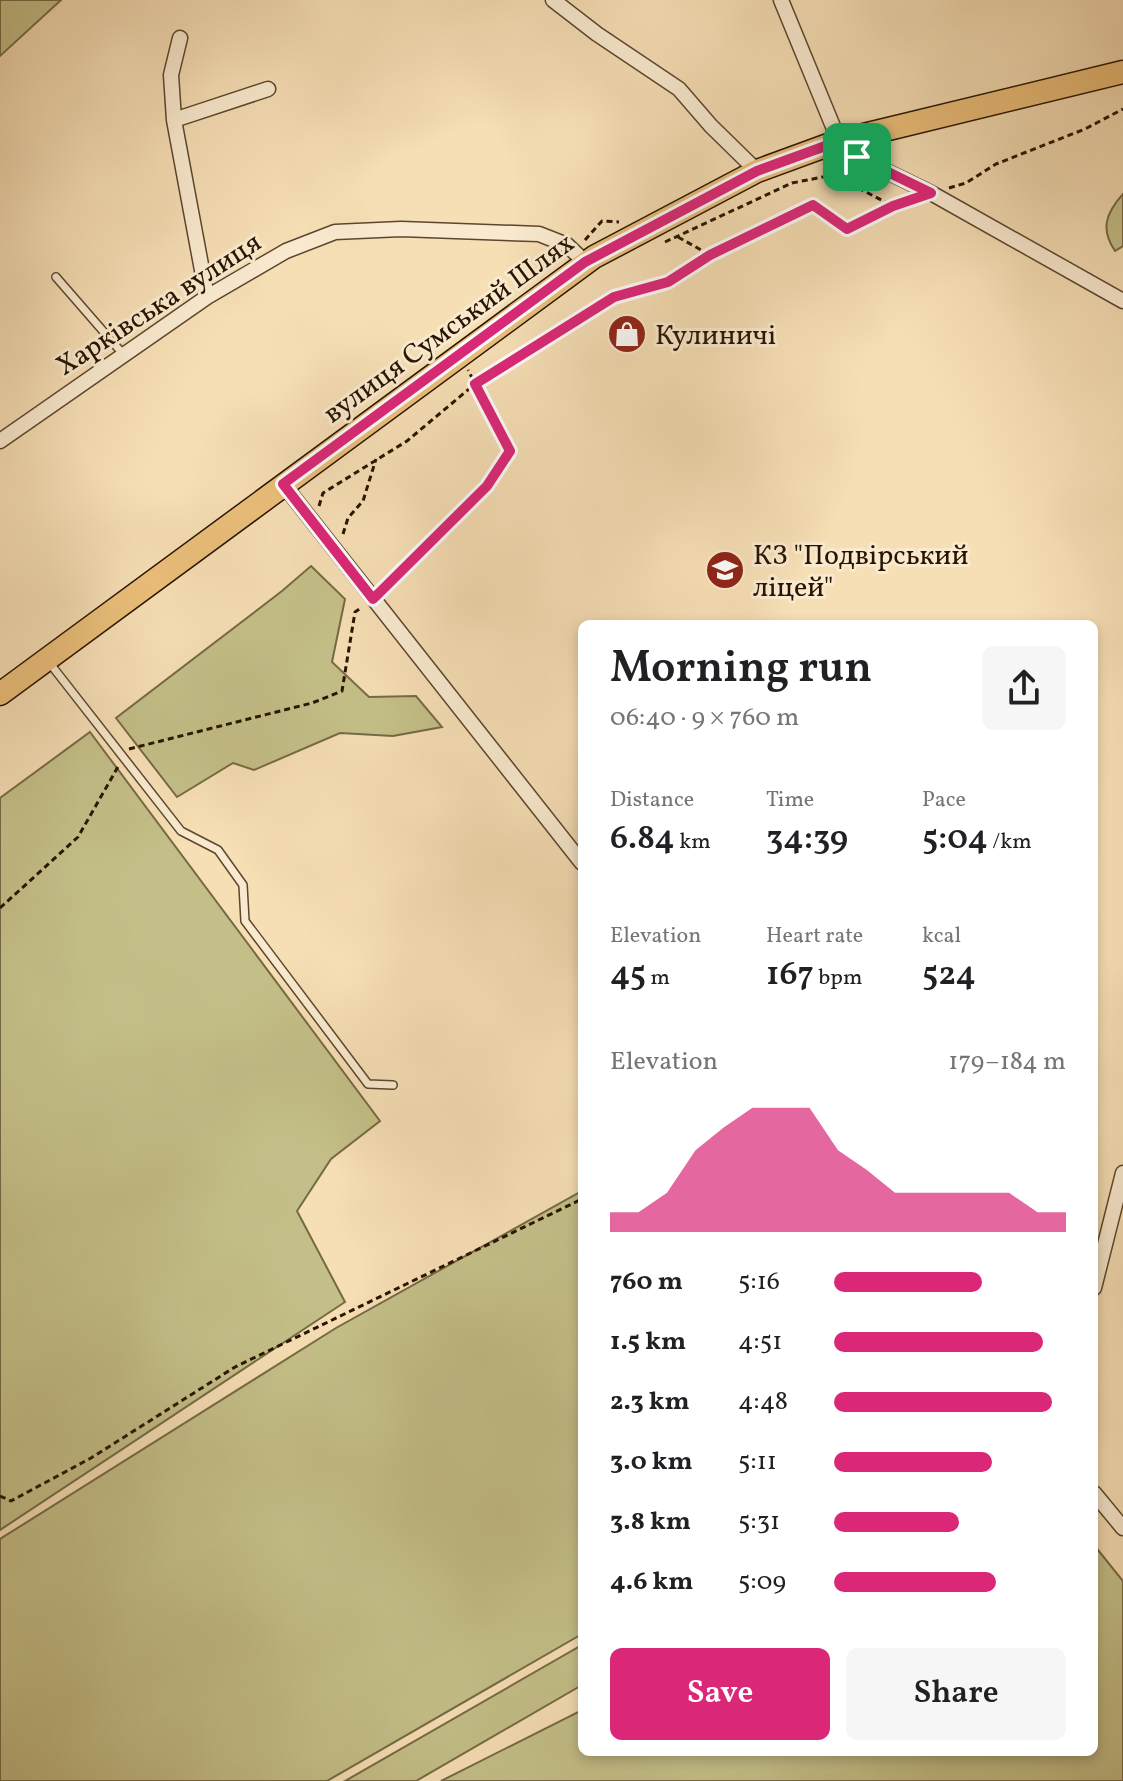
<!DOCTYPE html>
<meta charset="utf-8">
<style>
body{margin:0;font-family:Vollkorn,serif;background:#f6f6f6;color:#202124;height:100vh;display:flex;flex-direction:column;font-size:30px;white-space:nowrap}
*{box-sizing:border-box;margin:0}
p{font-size:26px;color:#757577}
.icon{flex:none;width:44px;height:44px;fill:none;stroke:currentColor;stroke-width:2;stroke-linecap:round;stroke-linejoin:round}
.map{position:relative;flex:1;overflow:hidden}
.drawer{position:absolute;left:578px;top:620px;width:520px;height:1136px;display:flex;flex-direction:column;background:#fff;border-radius:12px;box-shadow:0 4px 12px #0003}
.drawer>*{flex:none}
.pin{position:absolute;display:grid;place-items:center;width:68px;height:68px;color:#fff;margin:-34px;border-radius:16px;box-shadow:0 4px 12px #0006}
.round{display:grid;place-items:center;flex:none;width:84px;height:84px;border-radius:12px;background:#f6f6f6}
.head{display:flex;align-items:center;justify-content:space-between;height:136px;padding:0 32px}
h1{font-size:44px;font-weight:600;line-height:60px}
.stats{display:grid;grid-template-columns:repeat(3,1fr);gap:12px;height:136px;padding:8px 32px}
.stats div{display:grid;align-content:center}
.stats b{font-size:34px;font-weight:600}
.stats small{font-size:22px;font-weight:400}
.stats p{font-size:22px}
.chart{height:224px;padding:16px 32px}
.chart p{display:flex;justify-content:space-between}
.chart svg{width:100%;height:144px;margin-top:8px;fill:#db2777;opacity:.7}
.primary-button{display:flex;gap:16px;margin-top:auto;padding:16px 32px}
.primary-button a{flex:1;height:92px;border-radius:12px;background:#db2777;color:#fff;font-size:32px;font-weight:600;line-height:92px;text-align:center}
.primary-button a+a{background:#f6f6f6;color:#202124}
ul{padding:0 32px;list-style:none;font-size:26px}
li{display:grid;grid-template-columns:128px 96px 1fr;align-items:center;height:60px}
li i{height:20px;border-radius:10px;background:#db2777}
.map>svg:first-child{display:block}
</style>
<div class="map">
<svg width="1123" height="1781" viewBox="0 0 1123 1781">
<rect width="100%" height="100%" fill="#f6deb5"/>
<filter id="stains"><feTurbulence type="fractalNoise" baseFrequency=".0025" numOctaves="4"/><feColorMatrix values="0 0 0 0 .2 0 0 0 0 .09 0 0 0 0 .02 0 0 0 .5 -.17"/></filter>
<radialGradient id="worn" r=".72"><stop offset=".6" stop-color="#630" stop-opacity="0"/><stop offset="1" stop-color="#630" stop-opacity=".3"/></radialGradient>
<!-- green -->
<path fill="#c4bf88" stroke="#766a44" stroke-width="2" d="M 0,0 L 61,0 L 0,56 Z
M 1123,194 L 1123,246 L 1115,251 C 1100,229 1106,213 1123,194 Z
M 311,566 L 345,599 L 332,662 L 369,697 L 416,696 L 442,727 L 393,736 L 340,733 L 254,770 L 233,763 L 177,797 L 116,718 L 282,591 Z
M 90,732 L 380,1121 L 331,1159 L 297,1211 L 345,1302 L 0,1530 L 0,798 Z
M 582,1191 L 582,1634 L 327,1781 L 0,1781 L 0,1539 L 336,1328 Z
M 1094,1545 L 1123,1581 L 1123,1781 L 441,1781 L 582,1710 L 582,1752 L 1094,1752 Z
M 582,1645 L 582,1685 L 416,1781 L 345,1781 Z"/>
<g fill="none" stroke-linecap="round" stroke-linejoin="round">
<!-- service casing -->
<g stroke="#5c462e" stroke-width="10">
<path id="service" d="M 56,277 L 123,354
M 48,661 L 181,831 L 218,850 L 243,885 L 245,921 L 368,1084 L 393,1085"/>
</g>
<!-- minor casing -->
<g stroke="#5c462e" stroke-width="17">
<path id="minor" d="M 553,0 L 597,34 L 679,89 L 711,126 L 757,171
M 781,0 L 839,141 L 857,157 L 931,193 L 1123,301
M 180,38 L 171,75 L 174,120 L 268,89
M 174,120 L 207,297
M 0,441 L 207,297 L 286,251 L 335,232 L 401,229 L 539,234 L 567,245 L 585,262
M 283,484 L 582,863
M 1094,1288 L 1123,1173
M 1094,1493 L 1123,1528"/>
</g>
<!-- primary casing -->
<g stroke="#291401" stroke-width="25">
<path id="primary" d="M 0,694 L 594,257 L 757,171 L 839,141 L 1123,72"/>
</g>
<!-- path -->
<path stroke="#291401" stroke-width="3" stroke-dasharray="6 4" stroke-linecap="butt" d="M 949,188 L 966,183 L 996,164 L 1085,129 L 1123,109
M 678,237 L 710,255
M 585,240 L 602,221 L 619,222
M 665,242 L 792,183 L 833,175 L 893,206 L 911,200
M 319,506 L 323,493 L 407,441 L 475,384 L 614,297 L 668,282 L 710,255 L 813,205 L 847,229 L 893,206
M 343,534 L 348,518 L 363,501 L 376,459
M 382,590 L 487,486 L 510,451 L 468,370
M 129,749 L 312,703 L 342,691 L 355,612 L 361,608
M 0,908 L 78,837 L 119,765
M 0,1496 L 11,1501 L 91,1458 L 235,1367 L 582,1199"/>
<!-- service -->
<use href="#service" stroke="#f9eacf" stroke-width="7"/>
<!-- minor -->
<use href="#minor" stroke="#f9eacf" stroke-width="14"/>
<!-- primary -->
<use href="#primary" stroke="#ebbf7a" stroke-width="22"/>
</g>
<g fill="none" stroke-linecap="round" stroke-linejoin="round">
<!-- route casing -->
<g stroke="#fff" stroke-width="16">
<path id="route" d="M 839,141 L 857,157 L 931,193 L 893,206 L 847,229 L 813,205 L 710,255 L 668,282 L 614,297 L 475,384 L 510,451 L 487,486 L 373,599 L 283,484 L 585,262 L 757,171 Z"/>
</g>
<!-- route -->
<use href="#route" stroke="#db2777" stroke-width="10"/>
</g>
<!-- icons -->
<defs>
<g id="shop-disc" transform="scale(2)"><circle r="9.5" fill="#8f2418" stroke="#f9eacf"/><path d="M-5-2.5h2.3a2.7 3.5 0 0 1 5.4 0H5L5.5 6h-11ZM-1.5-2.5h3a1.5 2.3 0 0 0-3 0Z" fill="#fff"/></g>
<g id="school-disc" transform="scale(2)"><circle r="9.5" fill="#8f2418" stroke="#f9eacf"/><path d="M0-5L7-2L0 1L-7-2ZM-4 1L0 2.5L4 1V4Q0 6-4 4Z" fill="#fff"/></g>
</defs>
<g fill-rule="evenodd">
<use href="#shop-disc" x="627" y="334"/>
<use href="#school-disc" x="725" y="570"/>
</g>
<g text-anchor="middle" stroke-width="6" stroke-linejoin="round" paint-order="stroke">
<!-- street labels -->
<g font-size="28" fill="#291401" stroke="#f9eacf">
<text transform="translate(158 303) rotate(-33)" y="10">Харківська вулиця</text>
<text transform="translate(448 327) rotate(-36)" y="10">вулиця Сумський Шлях</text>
</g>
<!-- poi labels -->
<g font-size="28" fill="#291401" stroke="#f9eacf" text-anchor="start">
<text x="655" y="344">Кулиничі</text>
<text x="753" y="564">КЗ "Подвірський<tspan x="753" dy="32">ліцей"</tspan></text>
</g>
</g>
<rect width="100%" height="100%" filter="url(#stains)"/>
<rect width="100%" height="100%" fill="url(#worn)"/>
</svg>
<div class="pin" style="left:857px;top:157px;background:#1e9e55"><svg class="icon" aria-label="arrive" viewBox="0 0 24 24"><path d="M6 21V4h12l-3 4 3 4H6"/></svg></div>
<section class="drawer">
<div class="head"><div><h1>Morning run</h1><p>06:40 · 9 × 760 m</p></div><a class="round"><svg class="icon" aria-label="share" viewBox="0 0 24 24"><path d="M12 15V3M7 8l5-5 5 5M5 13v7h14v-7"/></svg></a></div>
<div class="stats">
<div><p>Distance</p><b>6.84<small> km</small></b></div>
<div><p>Time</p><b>34:39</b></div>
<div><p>Pace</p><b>5:04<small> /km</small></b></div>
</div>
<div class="stats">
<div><p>Elevation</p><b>45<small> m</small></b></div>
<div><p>Heart rate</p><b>167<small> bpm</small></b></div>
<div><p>kcal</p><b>524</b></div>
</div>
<div class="chart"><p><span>Elevation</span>179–184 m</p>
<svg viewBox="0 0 160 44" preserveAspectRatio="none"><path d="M0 44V38L10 38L20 32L30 19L40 12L50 6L60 6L70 6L80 19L90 25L100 32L110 32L120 32L130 32L140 32L150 38L160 38V44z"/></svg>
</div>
<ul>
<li><b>760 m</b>5:16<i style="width:64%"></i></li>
<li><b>1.5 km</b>4:51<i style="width:90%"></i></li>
<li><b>2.3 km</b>4:48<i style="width:94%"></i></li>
<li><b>3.0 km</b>5:11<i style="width:68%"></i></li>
<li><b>3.8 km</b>5:31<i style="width:54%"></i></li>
<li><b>4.6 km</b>5:09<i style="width:70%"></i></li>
</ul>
<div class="primary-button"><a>Save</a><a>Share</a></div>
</section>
</div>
